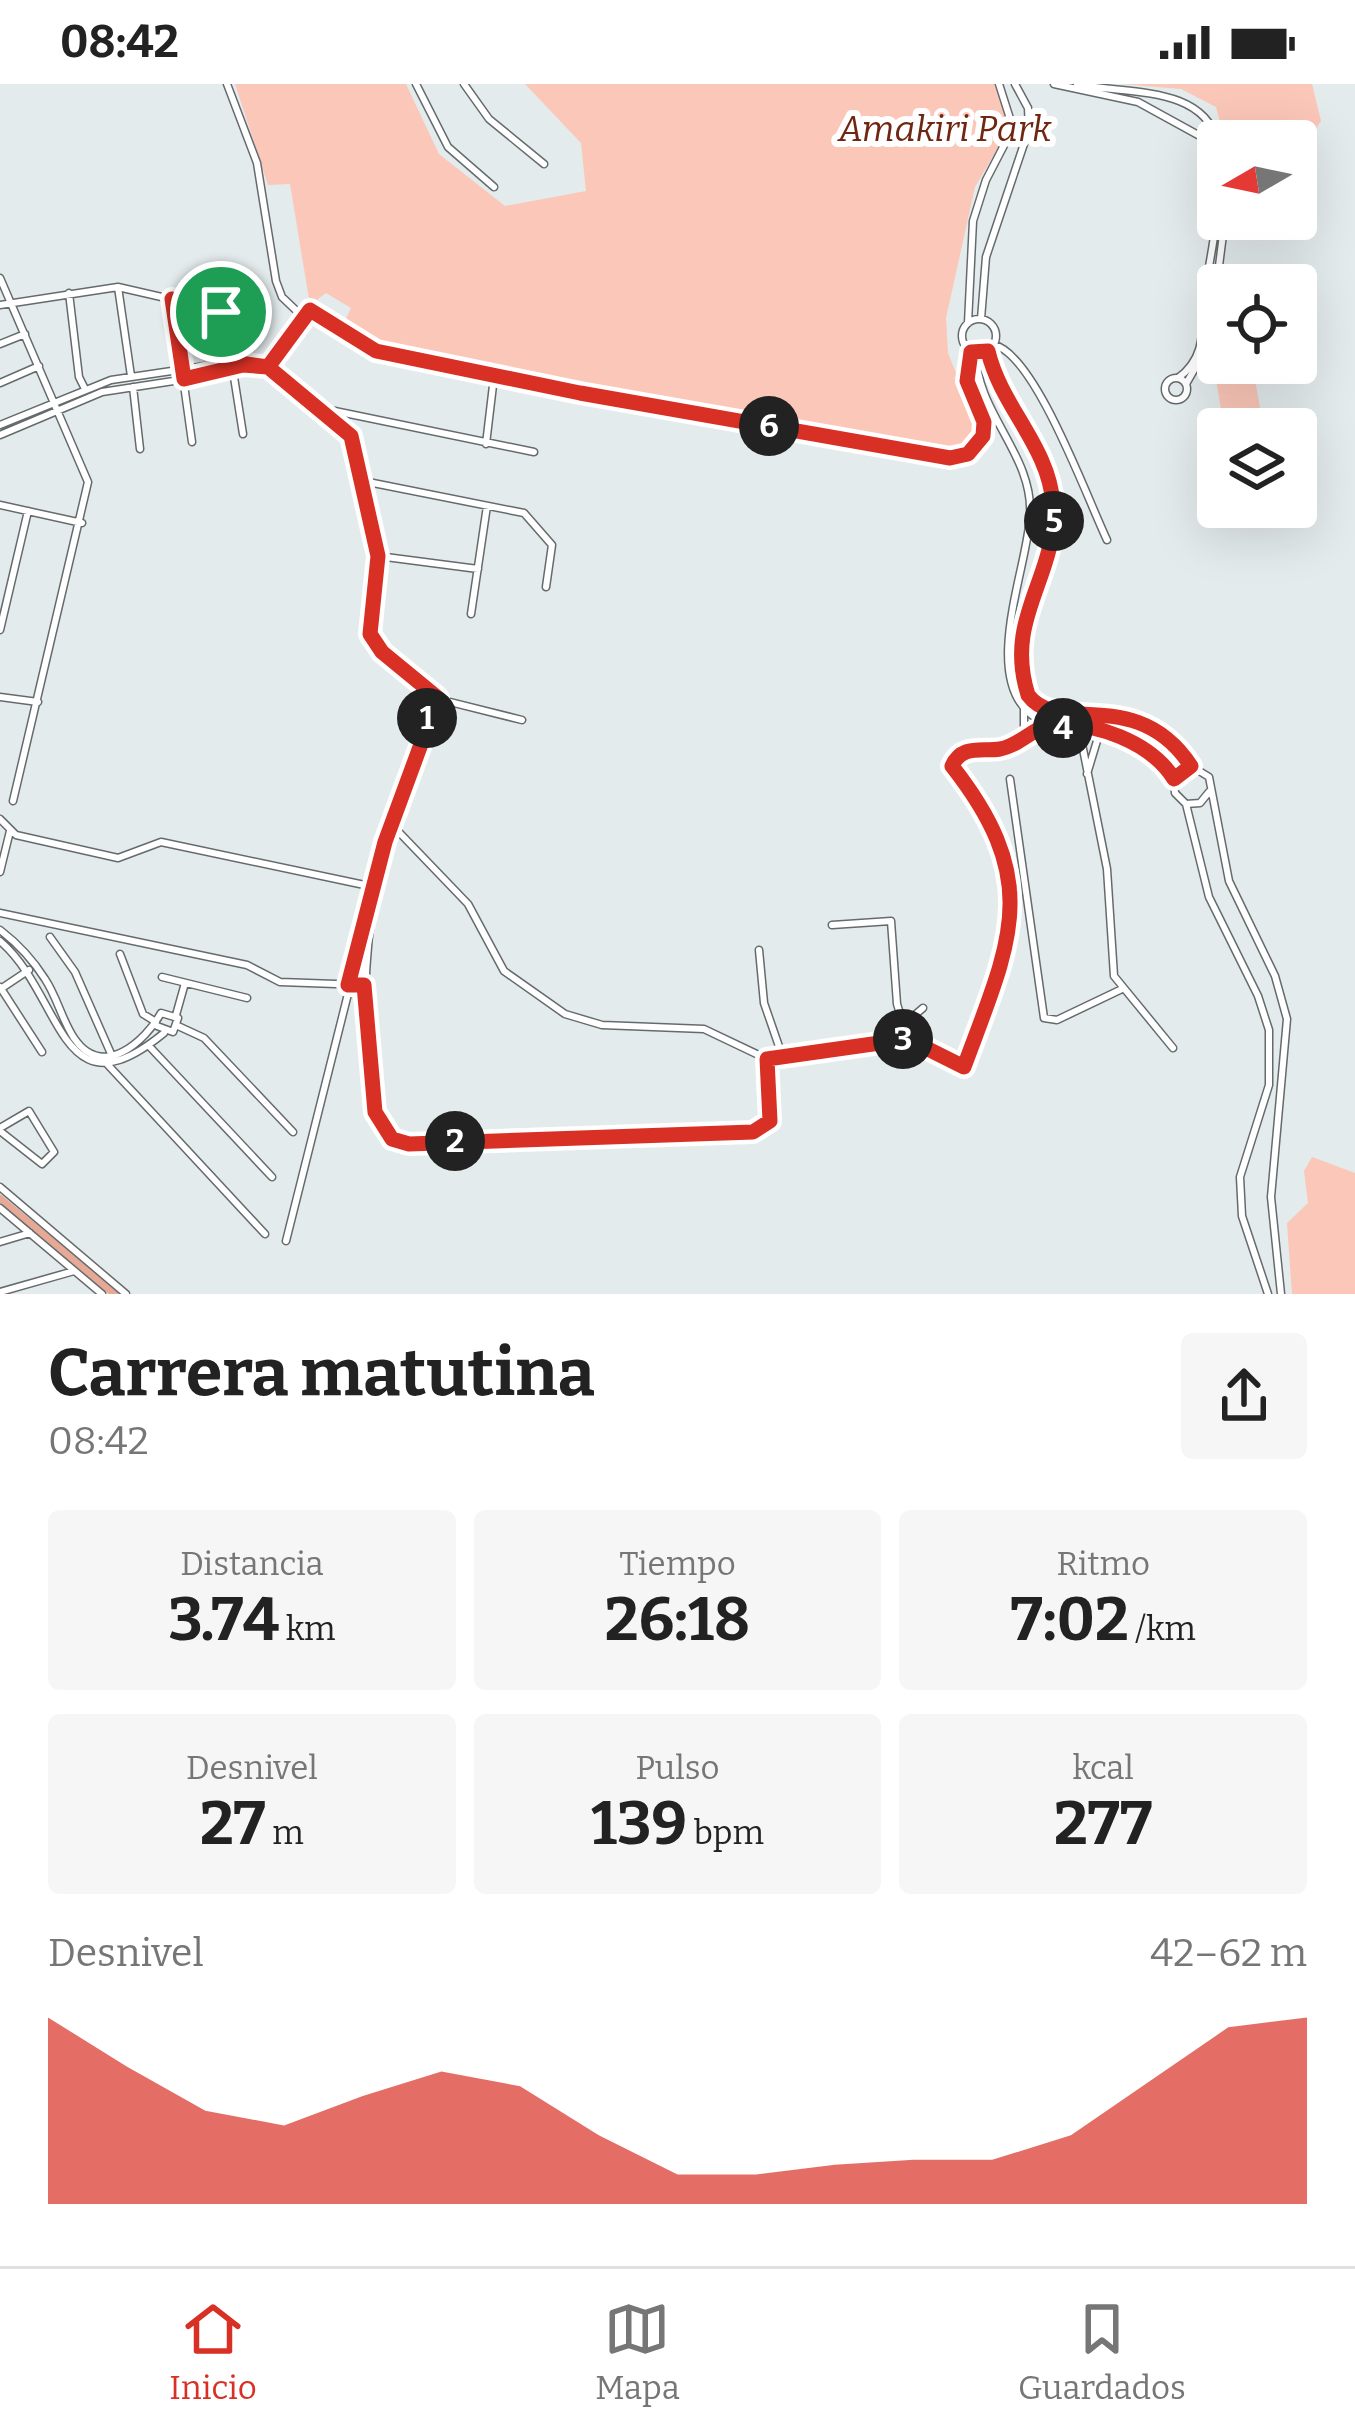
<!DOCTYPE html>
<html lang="es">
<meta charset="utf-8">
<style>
body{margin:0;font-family:Bitter,serif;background:#f6f6f6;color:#222;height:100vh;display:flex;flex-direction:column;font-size:45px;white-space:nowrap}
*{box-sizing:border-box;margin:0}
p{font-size:39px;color:#767676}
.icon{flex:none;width:66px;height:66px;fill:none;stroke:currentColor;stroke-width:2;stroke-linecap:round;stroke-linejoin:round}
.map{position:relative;height:1210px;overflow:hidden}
.sheet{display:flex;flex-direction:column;background:#fff;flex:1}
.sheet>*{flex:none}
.needle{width:78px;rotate:261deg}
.controls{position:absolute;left:1197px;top:36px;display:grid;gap:24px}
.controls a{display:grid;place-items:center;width:120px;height:120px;border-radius:12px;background:#fff;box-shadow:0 12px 48px #0002;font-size:60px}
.pin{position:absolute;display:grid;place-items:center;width:102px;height:102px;color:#fff;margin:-51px;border:6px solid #fff;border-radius:50%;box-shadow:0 3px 12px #0007}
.km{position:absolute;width:60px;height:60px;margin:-30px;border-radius:50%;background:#222;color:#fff;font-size:33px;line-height:60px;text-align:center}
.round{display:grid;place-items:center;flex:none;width:126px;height:126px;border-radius:12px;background:#f6f6f6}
.overview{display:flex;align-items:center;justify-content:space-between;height:204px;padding:0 48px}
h1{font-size:66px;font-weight:700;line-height:90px}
.figures{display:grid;grid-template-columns:repeat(3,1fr);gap:18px;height:204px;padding:12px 48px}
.figures div{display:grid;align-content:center;border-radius:12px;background:#f6f6f6;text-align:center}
.figures b{font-size:60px;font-weight:700}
.figures small{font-size:33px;font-weight:400}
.figures p{font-size:33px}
.chart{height:336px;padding:24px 48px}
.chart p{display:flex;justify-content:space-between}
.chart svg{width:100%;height:216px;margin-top:12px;fill:#d93025;opacity:.7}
.status{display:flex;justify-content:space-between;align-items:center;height:84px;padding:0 60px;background:#fff;direction:ltr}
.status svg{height:33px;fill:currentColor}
.menu{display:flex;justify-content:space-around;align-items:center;height:168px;border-top:3px solid #e0e0e0;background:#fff;font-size:33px;color:#767676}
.menu a{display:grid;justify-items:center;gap:6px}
.menu .current{color:#d93025}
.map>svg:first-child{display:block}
</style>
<div class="status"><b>08:42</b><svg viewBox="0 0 49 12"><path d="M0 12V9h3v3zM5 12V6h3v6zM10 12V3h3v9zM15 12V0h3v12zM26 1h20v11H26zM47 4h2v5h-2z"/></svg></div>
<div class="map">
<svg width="1355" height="1210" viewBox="0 0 1355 1210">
<rect width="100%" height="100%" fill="#e4ebec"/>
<!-- green -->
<path fill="#fbc7b8" d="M 235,0 L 406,0 L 439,70 L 505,122 L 586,107 L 581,59 L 525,0 L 994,0 L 1010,43 L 975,103 L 946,234 L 948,269 L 976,339 L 975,356 L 948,367 L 372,259 L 345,237 L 351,224 L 326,209 L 310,221 L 290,100 L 268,101 Z
M 1120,0 L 1312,0 L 1321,37 L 1296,75 L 1296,57 L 1225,57 L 1216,23 L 1181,5 Z
M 1254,290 L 1261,329 L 1223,336 L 1216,296 Z
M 1312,1073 L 1355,1089 L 1355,1210 L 1292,1210 L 1287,1139 L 1308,1119 L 1304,1087 Z"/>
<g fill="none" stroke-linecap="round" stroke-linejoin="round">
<!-- canal -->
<path stroke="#e7a896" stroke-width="8" d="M 0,1115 L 115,1210"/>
<!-- minor casing -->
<g stroke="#656b6d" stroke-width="9">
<path id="minor" d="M 227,0 L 257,79 L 276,197 L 282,213 L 303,233
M 416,0 L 448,63 L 494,103
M 464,0 L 489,35 L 544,80
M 1054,0 L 1138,18 L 1209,57 C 1228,106 1212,158 1205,207 C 1201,239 1209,272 1178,294
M 1077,0 C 1126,11 1202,0 1218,58
M 0,194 L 88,398 L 13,717
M 118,203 L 131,292
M 69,209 L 79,293 L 85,305
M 172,215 L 192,358
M 0,221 L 118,203 L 218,226 L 224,230 L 243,350
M962 252a17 17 0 1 1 34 0a17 17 0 1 1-34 0Z
M 981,235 L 986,173 L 1029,45 L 1028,24 L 1015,0
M 968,239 L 973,137 L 986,96 L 1013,44 L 999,0
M 0,260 L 25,250
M 994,261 C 1035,270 1087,414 1107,456
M 988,267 C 1002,327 1052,366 1054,430 C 1057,497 1003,534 1027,611 C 1056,651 1137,601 1191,682
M 976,269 C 976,329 1034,371 1030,432 C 1028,481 983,586 1028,628 C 1068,665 1132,629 1173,694
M 268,283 L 310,227 L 376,267 L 580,309 L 950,374 L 969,370 L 984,352 L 967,297 L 971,268
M1165 305a11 11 0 1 1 22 0a11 11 0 1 1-22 0Z
M 0,299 L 39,282
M 1186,300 L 1209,260 L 1225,135
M 133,303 L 140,365
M 325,325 L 534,368
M 0,341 L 111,296 L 232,278 L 268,283 L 351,352 L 378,472 L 370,550 L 382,568 L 438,614 C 386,735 354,848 369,982 C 372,1006 372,1033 388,1052 L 409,1060 L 757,1047 L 771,1033 L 767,975
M 0,351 L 102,308 L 232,288
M 486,360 L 494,293
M 363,397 L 524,429 L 552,461 L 546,503
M 0,421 L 82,439
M 378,472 L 478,485
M 471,530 L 487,422
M 0,546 L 28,427
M 0,613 L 38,618
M 438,615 L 522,636
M 1079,645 L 1107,785 L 1114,892 L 1173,964
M 1024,653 L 1024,625
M 1087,690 L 1100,647
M 1010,695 L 1044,934 L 1057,936 L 1122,905
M 1209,708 L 1200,719 L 1186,720 L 1175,709 L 1174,695 L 1191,682 L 1209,693 L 1229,797 L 1275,892 L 1287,935 L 1271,1113 L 1281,1210
M 1186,720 L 1209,813 L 1258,912 L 1269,946 L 1269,1001 L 1240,1093 L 1242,1132 L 1268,1210
M 0,735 L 16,751 L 118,774 L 161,758 L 374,803
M 394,743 L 468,820 L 504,887 L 565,930 L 602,941 L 704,945 L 767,975 L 908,955 L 964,983 C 980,940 1008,889 1013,843 C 1018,784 986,726 952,682 L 961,669 L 1007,664 L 1049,641
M 0,788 L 10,747
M 0,829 L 247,881 L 280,898 L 364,901
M 832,841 L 891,837 L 897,920 L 908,955
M 0,846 C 17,859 33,876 45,895 C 57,913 62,936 74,954 C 103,997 146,956 161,929 L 178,934 L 173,948 L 157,942
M 50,853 L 75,888 L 112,972
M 0,857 C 64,912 59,1035 164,949
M 759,866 L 764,919 L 783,974
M 120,870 L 143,930 L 156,938
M 162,893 L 247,914
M 0,903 L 42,968
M 2,904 L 29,886
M 176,931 L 185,899
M 178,942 L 204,954 L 293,1048
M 902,942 L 923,924
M 149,962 L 272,1093
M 108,981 L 265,1150
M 0,1044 L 29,1027 L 54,1068 L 42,1080 L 0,1047
M 0,1103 L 126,1210
M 0,1124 L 102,1210
M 286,1157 L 364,846
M 0,1158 L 30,1149
M 0,1208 L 74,1187"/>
</g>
<!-- minor -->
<use href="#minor" stroke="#fff" stroke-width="6"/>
</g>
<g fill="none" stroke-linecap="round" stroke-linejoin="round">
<!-- route casing -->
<g stroke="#fff" stroke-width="24">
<path id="route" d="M 221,228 L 232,278 L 268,283 L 351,352 L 378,472 L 370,550 L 382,568 L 438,614 L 385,758 L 348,901 L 364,901 L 375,1028 L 392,1055 L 409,1060 L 753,1048 L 770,1037 L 767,975 L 908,955 L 964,983 C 1010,858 1044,799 952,682 C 962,660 981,668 1000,665 C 1019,662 1034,643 1051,641 C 1094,637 1151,658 1174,695 L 1191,682 C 1137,600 1058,652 1028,611 C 1003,532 1059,492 1053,420 C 1049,362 1001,323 988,267 L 971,268 L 967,297 L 984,338 L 983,352 L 968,370 L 950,374 L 580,309 L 376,267 L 310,226 L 268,283 L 243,281 L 184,295 L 172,215 L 221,228"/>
</g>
<!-- route -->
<use href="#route" stroke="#d93025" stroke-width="15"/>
</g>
<g text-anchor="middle" stroke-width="12" stroke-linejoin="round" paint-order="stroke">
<!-- park labels -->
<g font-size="36" font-style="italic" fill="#702711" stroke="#fff">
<text x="945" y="57">Amakiri Park</text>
</g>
</g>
</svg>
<div class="controls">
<a><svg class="needle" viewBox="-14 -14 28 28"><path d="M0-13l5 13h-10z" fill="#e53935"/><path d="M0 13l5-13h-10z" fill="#767676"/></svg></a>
<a><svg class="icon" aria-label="locate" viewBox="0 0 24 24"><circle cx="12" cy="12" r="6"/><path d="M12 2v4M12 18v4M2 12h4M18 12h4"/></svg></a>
<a><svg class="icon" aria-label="layers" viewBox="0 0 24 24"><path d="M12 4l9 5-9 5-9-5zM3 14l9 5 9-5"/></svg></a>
</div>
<div class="pin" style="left:221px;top:228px;background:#1e9e55"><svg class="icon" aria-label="arrive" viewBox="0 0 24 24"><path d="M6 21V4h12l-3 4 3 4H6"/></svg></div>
<b class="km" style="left:427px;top:634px">1</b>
<b class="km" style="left:455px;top:1057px">2</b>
<b class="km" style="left:903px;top:955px">3</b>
<b class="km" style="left:1063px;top:644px">4</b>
<b class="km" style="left:1054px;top:437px">5</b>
<b class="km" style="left:769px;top:342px">6</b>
</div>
<section class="sheet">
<div class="overview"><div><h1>Carrera matutina</h1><p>08:42</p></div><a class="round"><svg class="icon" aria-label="share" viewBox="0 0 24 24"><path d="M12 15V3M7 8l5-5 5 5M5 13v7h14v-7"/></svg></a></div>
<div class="figures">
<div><p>Distancia</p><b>3.74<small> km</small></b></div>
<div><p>Tiempo</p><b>26:18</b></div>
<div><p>Ritmo</p><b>7:02<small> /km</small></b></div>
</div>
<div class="figures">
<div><p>Desnivel</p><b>27<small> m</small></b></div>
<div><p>Pulso</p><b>139<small> bpm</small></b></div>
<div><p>kcal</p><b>277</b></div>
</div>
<div class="chart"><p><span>Desnivel</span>42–62 m</p>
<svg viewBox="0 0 160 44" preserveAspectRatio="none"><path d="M0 44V6L10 16L20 25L30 28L40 22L50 17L60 20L70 30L80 38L90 38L100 36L110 35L120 35L130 30L140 19L150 8L160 6V44z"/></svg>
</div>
</section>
<nav class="menu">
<a class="current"><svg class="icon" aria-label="home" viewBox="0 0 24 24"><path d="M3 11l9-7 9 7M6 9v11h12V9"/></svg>Inicio</a>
<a><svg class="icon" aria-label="map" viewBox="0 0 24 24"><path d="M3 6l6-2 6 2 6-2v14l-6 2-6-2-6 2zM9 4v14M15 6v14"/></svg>Mapa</a>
<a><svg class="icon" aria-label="saved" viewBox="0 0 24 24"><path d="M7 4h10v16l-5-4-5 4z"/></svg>Guardados</a>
</nav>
